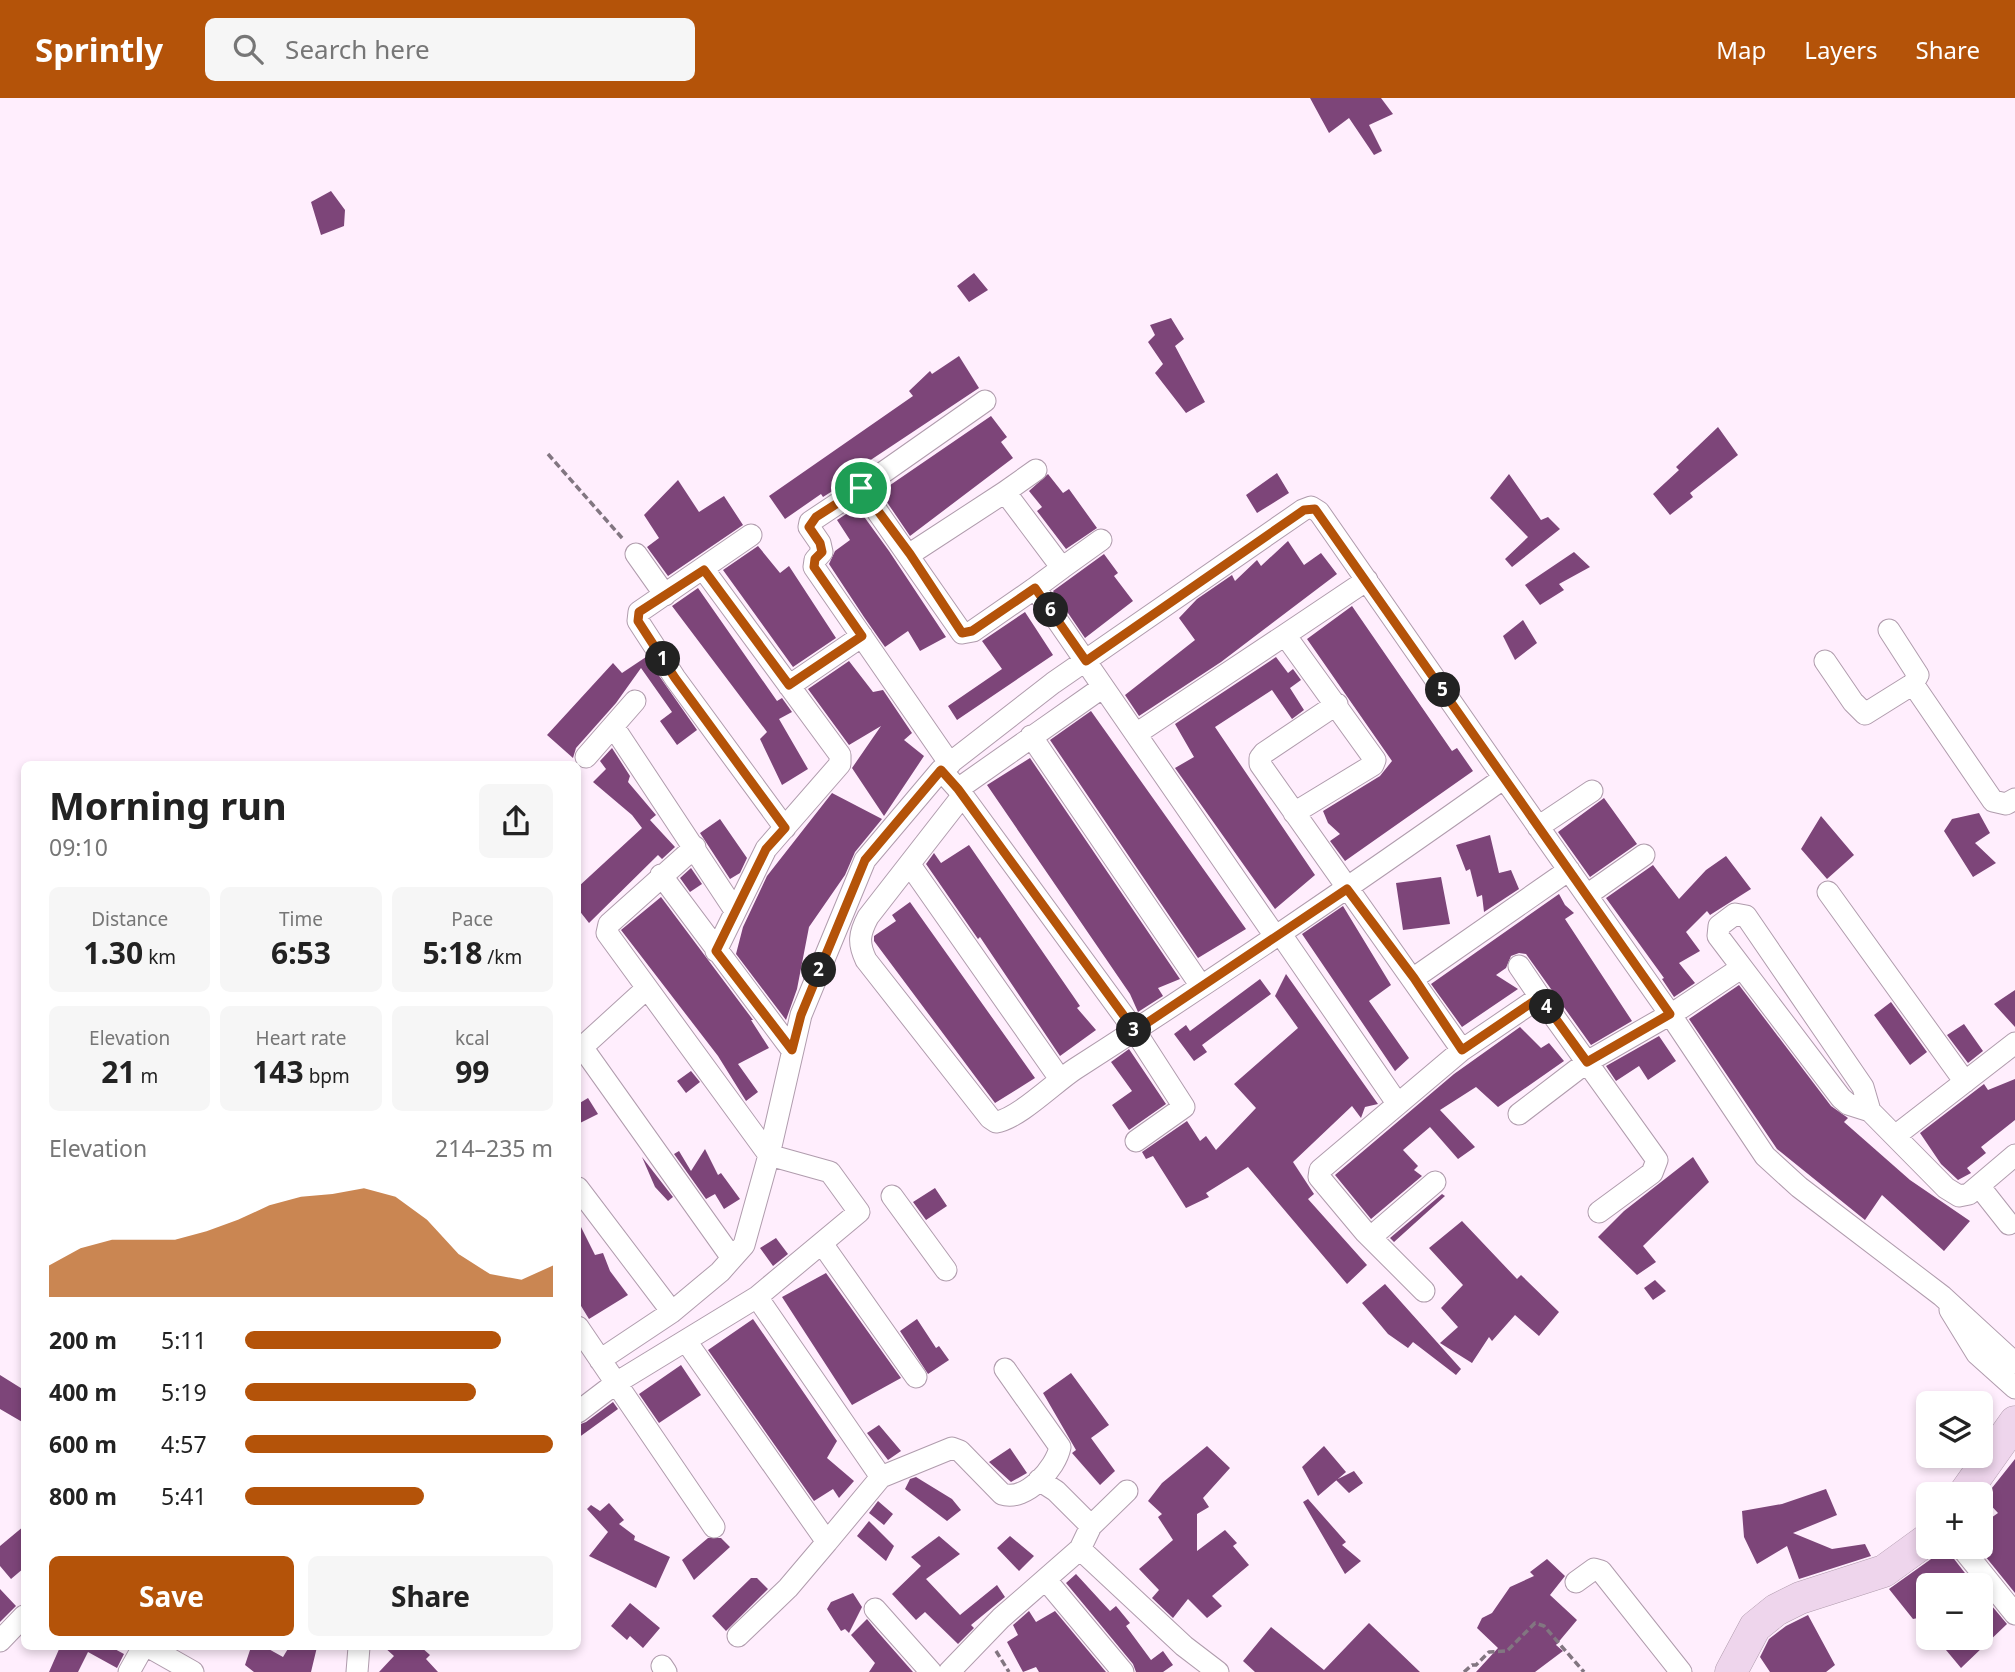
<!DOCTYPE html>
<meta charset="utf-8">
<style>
body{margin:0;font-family:"Noto Sans",sans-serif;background:#f6f6f6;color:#222;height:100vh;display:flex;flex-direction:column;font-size:26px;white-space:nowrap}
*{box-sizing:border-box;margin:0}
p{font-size:23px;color:#767676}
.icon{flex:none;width:38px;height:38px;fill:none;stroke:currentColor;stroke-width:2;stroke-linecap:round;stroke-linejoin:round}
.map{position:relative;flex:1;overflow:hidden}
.sheet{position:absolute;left:21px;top:663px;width:560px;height:889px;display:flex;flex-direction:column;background:#fff;border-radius:10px;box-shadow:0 4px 10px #0003}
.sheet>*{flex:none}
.fabs{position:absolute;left:1916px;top:1293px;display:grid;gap:14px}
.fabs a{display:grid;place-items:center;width:77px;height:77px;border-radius:10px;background:#fff;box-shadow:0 4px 10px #0003;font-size:35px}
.pin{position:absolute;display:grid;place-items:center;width:60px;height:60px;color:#fff;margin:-30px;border:4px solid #fff;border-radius:50%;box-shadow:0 2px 7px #0007}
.km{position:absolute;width:35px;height:35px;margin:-18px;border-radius:50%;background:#222;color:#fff;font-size:19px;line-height:35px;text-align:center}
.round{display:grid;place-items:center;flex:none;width:74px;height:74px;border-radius:10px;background:#f6f6f6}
.head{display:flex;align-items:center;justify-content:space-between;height:119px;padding:0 28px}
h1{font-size:38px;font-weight:700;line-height:52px}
.stats{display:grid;grid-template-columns:repeat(3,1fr);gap:10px;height:119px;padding:7px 28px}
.stats div{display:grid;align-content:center;border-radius:10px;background:#f6f6f6;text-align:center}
.stats b{font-size:30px;font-weight:700}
.stats small{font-size:19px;font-weight:400}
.stats p{font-size:19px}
.chart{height:196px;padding:14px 28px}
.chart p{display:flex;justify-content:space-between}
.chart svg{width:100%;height:126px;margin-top:7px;fill:#b45309;opacity:.7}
.button{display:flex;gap:14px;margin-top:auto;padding:14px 28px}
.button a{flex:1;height:80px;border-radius:10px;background:#b45309;color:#fff;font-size:28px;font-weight:700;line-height:80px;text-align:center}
.button a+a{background:#f6f6f6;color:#222}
ul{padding:0 28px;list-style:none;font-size:23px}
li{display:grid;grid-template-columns:112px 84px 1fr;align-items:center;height:52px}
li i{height:18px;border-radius:9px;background:#b45309}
header{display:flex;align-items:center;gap:42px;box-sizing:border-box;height:98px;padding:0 35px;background:#b45309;color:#fff}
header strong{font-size:33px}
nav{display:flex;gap:38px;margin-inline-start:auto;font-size:24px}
.search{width:490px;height:63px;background:#f6f6f6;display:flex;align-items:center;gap:18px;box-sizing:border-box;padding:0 24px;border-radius:10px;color:#767676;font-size:26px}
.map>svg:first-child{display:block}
</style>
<header>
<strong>Sprintly</strong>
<div class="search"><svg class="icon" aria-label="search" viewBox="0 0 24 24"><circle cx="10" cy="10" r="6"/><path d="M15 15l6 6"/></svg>Search here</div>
<nav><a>Map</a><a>Layers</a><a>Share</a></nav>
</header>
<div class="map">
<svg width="2015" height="1574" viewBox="0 0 2015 1574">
<rect width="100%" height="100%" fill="#ffeefd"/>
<!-- building -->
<path fill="#7d4579" d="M 1310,0 L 1381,0 L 1393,16 L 1369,27 L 1382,53 L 1374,57 L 1349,20 L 1329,35 Z
M 331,93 L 345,112 L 344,128 L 321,137 L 311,104 Z
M 974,175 L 988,192 L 969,204 L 957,188 Z
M 1171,220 L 1184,241 L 1175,248 L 1205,304 L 1186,315 L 1155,275 L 1163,266 L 1148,244 L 1155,237 L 1150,227 Z
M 959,258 L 979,290 L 839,383 L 842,387 L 823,399 L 821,396 L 785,421 L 769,398 L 913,298 L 909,293 L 930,273 L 932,276 Z
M 991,318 L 1007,339 L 1001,344 L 1013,360 L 910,438 L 880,394 Z
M 1718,329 L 1738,357 L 1690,395 L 1693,399 L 1670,417 L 1653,396 L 1679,372 L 1676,369 Z
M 1277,375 L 1289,395 L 1257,415 L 1246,397 Z
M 1048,376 L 1063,395 L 1069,391 L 1097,430 L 1066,451 L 1037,413 L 1042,409 L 1029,393 Z
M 1509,376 L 1541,422 L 1548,419 L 1560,431 L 1512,469 L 1505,461 L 1528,439 L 1490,400 Z
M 678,382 L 699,414 L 724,398 L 743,427 L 668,478 L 647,449 L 659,440 L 644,417 Z
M 857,409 L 889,453 L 946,539 L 920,553 L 908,533 L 885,549 L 864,519 L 829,466 L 835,453 L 850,442 L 837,422 Z
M 1288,443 L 1304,467 L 1321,455 L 1337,476 L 1221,564 L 1139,618 L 1125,597 L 1195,542 L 1179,520 L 1197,501 L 1232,477 L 1235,483 L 1257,462 L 1261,468 Z
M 758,448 L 780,475 L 789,468 L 836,540 L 793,569 L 723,472 Z
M 1574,454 L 1590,469 L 1559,486 L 1564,492 L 1540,507 L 1525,487 Z
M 1104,456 L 1118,475 L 1114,478 L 1133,503 L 1085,540 L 1053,493 Z
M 698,490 L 777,603 L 782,600 L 792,614 L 779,621 L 808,671 L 782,687 L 760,641 L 767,634 L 672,508 Z
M 1352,508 L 1452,653 L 1457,650 L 1473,673 L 1345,763 L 1330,743 L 1340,736 L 1328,725 L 1323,713 L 1380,678 L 1392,663 L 1307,541 Z
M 1025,514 L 1053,557 L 957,622 L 948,608 L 1002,571 L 982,543 Z
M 1523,522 L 1537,545 L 1515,562 L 1503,538 Z
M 646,559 L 697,632 L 677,647 L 660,623 L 672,614 L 641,570 L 616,605 L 576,650 L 573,660 L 547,637 L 613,565 L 622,575 Z
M 1276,559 L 1288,575 L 1293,571 L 1301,582 L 1290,590 L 1304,612 L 1292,621 L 1272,592 L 1215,629 L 1315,777 L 1275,811 L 1175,670 L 1194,659 L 1175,626 Z
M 849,563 L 873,594 L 883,592 L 912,635 L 904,642 L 924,658 L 884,718 L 852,670 L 881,628 L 849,647 L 808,591 Z
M 1091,613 L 1246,831 L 1198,860 L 1050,642 Z
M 612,650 L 630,678 L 628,684 L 656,717 L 650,722 L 675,749 L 662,761 L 658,757 L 589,825 L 578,811 L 578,789 L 642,730 L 632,717 L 593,684 L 606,671 L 600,663 Z
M 1030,660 L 1180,881 L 1158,890 L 1163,898 L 1138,914 L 1130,896 L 987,687 Z
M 832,695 L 882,721 L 855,754 L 845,777 L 809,829 L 797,891 L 786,922 L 736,856 L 743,829 L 767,778 Z
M 1604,700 L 1637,746 L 1590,779 L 1558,734 Z
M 1979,715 L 1990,735 L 1975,745 L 1996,765 L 1973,779 L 1944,733 L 1952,721 Z
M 1821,718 L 1854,757 L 1827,781 L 1801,751 Z
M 720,721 L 747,760 L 740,775 L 730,781 L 700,735 Z
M 1490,737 L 1499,775 L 1511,772 L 1519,791 L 1484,814 L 1482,797 L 1477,799 L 1470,771 L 1466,773 L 1456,747 Z
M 969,747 L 1080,908 L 1077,910 L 1096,932 L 1060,958 L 980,839 L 978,841 L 926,766 L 934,755 L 941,765 Z
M 1726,758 L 1751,791 L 1710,817 L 1707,813 L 1686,834 L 1700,853 L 1679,865 L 1695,885 L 1674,899 L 1662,881 L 1664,880 L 1606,800 L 1653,767 L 1679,801 L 1706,772 Z
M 691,770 L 702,786 L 690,794 L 680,780 Z
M 1441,779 L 1450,826 L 1403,832 L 1396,785 Z
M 1559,796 L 1565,807 L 1574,815 L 1565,821 L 1632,923 L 1591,947 L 1526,856 L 1519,855 L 1511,858 L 1506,870 L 1496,877 L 1518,891 L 1462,929 L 1431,886 Z
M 661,799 L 753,922 L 751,922 L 769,950 L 738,966 L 758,994 L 746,1003 L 718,958 L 621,832 Z
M 910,804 L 1035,980 L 995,1005 L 874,843 L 874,838 L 896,823 L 892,817 Z
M 1343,808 L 1391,887 L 1369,903 L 1409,960 L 1395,973 L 1302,836 Z
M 1286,876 L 1378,1006 L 1365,1009 L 1361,1020 L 1352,1008 L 1293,1064 L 1314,1096 L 1308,1101 L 1367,1167 L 1347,1186 L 1248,1069 L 1206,1095 L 1209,1099 L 1186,1110 L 1153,1058 L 1146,1061 L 1142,1054 L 1187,1023 L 1200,1043 L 1206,1038 L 1216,1052 L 1256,1010 L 1234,986 L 1298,930 L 1275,898 Z
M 1260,881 L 1271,896 L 1202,947 L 1207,954 L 1194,963 L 1174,936 L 1186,927 L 1190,933 Z
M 1739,887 L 1831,1008 L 1848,1020 L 1844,1024 L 1910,1082 L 1970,1123 L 1944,1153 L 1882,1097 L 1865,1122 L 1777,1051 L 1689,921 Z
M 2015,892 L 2015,929 L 1994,906 Z
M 1891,904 L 1927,954 L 1910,967 L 1874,917 Z
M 1964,926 L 1983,953 L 1968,965 L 1947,937 Z
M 1520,929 L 1541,950 L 1549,945 L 1564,963 L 1498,1009 L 1476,989 L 1440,1012 L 1475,1049 L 1458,1061 L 1430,1029 L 1403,1052 L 1418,1068 L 1414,1072 L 1422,1078 L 1371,1121 L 1335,1077 L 1454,976 Z
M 1659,938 L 1676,963 L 1648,982 L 1639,968 L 1616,983 L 1606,968 Z
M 1129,951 L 1166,1006 L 1129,1032 L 1112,1007 L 1132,993 L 1111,964 Z
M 691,973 L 700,984 L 686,995 L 677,983 Z
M 2015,981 L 2015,1022 L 1981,1049 L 1986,1055 L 1967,1070 L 1971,1075 L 1958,1082 L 1941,1066 L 1920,1035 L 1984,986 L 1988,992 Z
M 588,1000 L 598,1016 L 578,1026 L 578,1006 Z
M 705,1051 L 718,1077 L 721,1075 L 740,1101 L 724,1111 L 715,1096 L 706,1101 L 674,1056 L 679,1053 L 691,1073 Z
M 642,1059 L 673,1099 L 668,1103 L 655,1089 Z
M 1693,1059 L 1709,1084 L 1643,1148 L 1656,1164 L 1637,1177 L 1598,1139 L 1624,1113 Z
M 935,1090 L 947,1108 L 926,1122 L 913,1104 Z
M 1442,1096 L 1445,1098 L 1394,1144 L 1390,1140 Z
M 578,1123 L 595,1157 L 603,1155 L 610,1173 L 628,1197 L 589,1221 L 578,1203 Z
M 1462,1123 L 1517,1181 L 1521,1177 L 1559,1214 L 1539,1238 L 1515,1217 L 1492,1243 L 1489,1239 L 1472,1265 L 1440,1245 L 1458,1229 L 1441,1210 L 1463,1187 L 1429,1150 Z
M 776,1140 L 788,1156 L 773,1168 L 760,1150 Z
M 826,1175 L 901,1280 L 852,1307 L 782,1199 Z
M 1655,1182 L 1666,1193 L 1653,1202 L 1644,1190 Z
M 1385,1186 L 1461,1271 L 1456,1277 L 1413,1244 L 1408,1250 L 1388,1236 L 1362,1205 Z
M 753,1221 L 837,1343 L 827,1360 L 854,1383 L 839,1400 L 833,1391 L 814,1403 L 708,1252 Z
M 917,1221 L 936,1250 L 939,1248 L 949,1262 L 928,1276 L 900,1233 Z
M 681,1267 L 701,1297 L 659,1325 L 639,1296 Z
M 1071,1275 L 1109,1327 L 1091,1340 L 1115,1373 L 1100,1387 L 1072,1355 L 1076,1352 L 1043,1295 Z
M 0,1277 L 24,1292 L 24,1325 L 0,1311 Z
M 613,1304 L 618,1311 L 578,1340 L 578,1327 L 586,1324 Z
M 879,1327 L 901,1353 L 888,1362 L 867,1335 Z
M 1207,1348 L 1230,1370 L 1203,1400 L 1209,1409 L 1197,1416 L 1197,1453 L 1225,1432 L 1237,1445 L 1233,1448 L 1249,1467 L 1212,1498 L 1222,1508 L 1207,1520 L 1188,1501 L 1173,1520 L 1152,1500 L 1159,1492 L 1139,1471 L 1173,1442 L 1158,1419 L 1162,1416 L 1148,1403 L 1162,1385 Z
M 1324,1348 L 1346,1374 L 1318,1398 L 1302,1369 Z
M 1010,1350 L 1027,1375 L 1011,1384 L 989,1364 Z
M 2015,1361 L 2015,1495 L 1981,1453 L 1981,1427 L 1998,1415 L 1984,1400 Z
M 1354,1373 L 1363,1385 L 1349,1395 L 1336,1382 Z
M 916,1379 L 952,1401 L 961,1412 L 947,1423 L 905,1391 L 910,1381 Z
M 1826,1391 L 1837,1417 L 1793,1435 L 1832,1451 L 1865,1446 L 1871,1458 L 1799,1481 L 1787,1448 L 1757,1466 L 1744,1439 L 1742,1413 L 1782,1406 Z
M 1308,1401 L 1346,1444 L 1342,1447 L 1361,1463 L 1345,1476 L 1303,1404 Z
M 878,1403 L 893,1416 L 884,1427 L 869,1415 Z
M 609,1405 L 624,1422 L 619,1426 L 635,1438 L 634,1442 L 670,1459 L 656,1490 L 589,1458 L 608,1434 L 587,1411 L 591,1407 L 600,1413 Z
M 869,1423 L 894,1448 L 886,1463 L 857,1438 Z
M 24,1428 L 24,1470 L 11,1481 L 0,1468 L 0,1448 Z
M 939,1438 L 960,1456 L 926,1481 L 960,1517 L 997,1487 L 1005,1499 L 971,1527 L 974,1530 L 958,1546 L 925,1514 L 916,1522 L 892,1496 L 921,1468 L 911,1459 Z
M 1010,1438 L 1034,1458 L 1019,1473 L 997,1450 Z
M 708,1440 L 721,1440 L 730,1449 L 694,1482 L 682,1462 Z
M 1948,1449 L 1951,1457 L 1975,1488 L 1928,1488 L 1928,1532 L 1918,1520 L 1913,1521 L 1889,1491 Z
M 1547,1461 L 1565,1478 L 1550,1497 L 1577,1522 L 1556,1547 L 1563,1553 L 1535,1574 L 1476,1574 L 1498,1550 L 1477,1530 L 1482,1520 L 1492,1515 L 1510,1489 L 1534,1478 L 1530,1474 Z
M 1076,1476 L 1110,1513 L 1116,1508 L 1130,1525 L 1126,1528 L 1151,1562 L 1163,1553 L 1173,1567 L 1163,1574 L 1136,1574 L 1133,1566 L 1066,1485 Z
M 751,1480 L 757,1480 L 768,1491 L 726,1533 L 712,1518 Z
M 0,1491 L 16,1508 L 0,1524 Z
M 853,1495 L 862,1509 L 849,1535 L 845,1531 L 841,1533 L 827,1511 L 831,1504 Z
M 1981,1495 L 2007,1526 L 1961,1570 L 1936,1540 L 1981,1540 Z
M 630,1505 L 660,1530 L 643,1550 L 630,1538 L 627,1542 L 611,1528 Z
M 1029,1513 L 1036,1524 L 1055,1513 L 1106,1574 L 1039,1574 L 1036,1569 L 1023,1574 L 1007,1544 L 1018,1537 L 1013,1527 Z
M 1808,1517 L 1835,1567 L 1826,1574 L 1770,1574 L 1760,1559 L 1769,1541 L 1786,1528 Z
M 867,1521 L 876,1532 L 913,1574 L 869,1574 L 875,1565 L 851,1537 Z
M 1369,1525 L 1420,1574 L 1255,1574 L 1243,1563 L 1271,1529 L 1324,1572 Z
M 60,1549 L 111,1549 L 124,1556 L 117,1570 L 88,1554 L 78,1574 L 49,1574 Z
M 251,1549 L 265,1549 L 283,1559 L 289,1549 L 317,1549 L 311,1574 L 254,1574 L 245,1567 Z
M 384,1549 L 421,1549 L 430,1557 L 426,1561 L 438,1574 L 379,1574 L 394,1558 Z"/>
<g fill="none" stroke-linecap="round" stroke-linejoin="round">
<!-- street casing -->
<g stroke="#b09cad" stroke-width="23">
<path id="street" d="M 1036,372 L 1005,394 L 1062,470 L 1035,490 L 1275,838
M 861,390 L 985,303
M 751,437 L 639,514 L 638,523 L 675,580 L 785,730
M 636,456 L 665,497
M 910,456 L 1005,394
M 1062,470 L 1101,442
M 704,472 L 840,657 L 840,666 L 766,751 L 716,853
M 1889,532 L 1918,577 L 1913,586 L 1993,703 L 2006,706 L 2015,701
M 1825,563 L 1853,604 L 1865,616 L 1913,586
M 789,588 L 862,538
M 1337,606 L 1264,655 L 1260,660 L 1260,666 L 1462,952 L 1320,1072 L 1319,1079 L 1365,1134 L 1424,1193
M 613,628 L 734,811
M 1136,636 L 1285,537
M 1031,638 L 1201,888
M 586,659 L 635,603
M 950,666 L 814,469 L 815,462 L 822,454 L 820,445 L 809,429 L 810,424 L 861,390 L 962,535 L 973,533 L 1035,490
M 941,672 L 958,691 L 1135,933 L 1184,1009 L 1136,1043
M 958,691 L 1103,589
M 963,697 L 868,819 C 859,836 858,845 866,862 L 990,1020 L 996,1024 C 1018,1021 1055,984 1075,971 C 1220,878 1363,780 1504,680 L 1670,916 L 1765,1058 L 1799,1089 L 1942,1198 L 2015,1265
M 1294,715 L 1373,667 L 1375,662 L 1285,537 L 1367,482
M 1538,729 L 1592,693
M 910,767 L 1060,981
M 661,777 L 792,952
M 1828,794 L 1965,984
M 1587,797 L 1644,757
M 1280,835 L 1397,1005
M 1519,868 L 1540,899
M 1414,880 L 1569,772
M 582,949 L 732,1160
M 1462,952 L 1540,899 L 1657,1062 L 1652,1075 L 1599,1114
M 578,953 L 646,891
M 1870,1013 L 1848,1006 L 1841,1000 L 1718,838 L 1719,828 L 1735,816 L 1746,818 L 1863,989 L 1870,1013 L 1946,1090 L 1959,1098 L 1969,1096 L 2015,1057
M 1519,1016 L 1587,964 L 1681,910 L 1741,870
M 1895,1038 L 2015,945
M 1979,1088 L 2009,1126
M 578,1090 L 672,1214
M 892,1098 L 946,1172
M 1371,1139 L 1435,1084
M 823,1147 L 916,1279
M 757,1199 L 881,1379
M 1950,1212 L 1977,1256 L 2015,1290
M 578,1229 L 616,1285 L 757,1199 L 859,1114 L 830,1074 L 769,1057 L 607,835 L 609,826 L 695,749
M 686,1243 L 827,1444 L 881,1379 L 952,1350 L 960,1353 L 1002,1396 C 1026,1404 1056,1370 1060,1349 L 1005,1271
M 600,1262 L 672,1214 L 720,1174 L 744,1147 L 769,1057 L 801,917 L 865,762 L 941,672 L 1053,585 L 1303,412 L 1311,409 L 1319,414 L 1504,680
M 578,1314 L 616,1285 L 714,1429
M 1091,1428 L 1127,1393
M 1961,1449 L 2015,1516
M 1080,1451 L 1184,1548 L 1218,1574
M 1046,1482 L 1123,1574
M 1576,1484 L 1594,1471 L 1601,1473 L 1681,1574
M 875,1511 L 931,1574
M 738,1538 L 788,1490 L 827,1444
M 0,1543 L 24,1518
M 149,1549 L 193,1574
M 662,1568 L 666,1574
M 129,1574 L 143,1549
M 357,1574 L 359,1549
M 949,1574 L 1001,1520 L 1080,1451 L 1091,1428 L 1056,1393 L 1039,1382"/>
</g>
<!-- secondary casing -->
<g stroke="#b09cad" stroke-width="33">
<path id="secondary" d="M 1964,1396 L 2015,1324
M 1731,1574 L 1755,1529 L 1776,1512 L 1800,1500 L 1884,1473 L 1928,1441"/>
</g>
<!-- path -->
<path stroke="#827681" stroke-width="3.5" stroke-dasharray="7 3.5" stroke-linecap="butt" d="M 548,356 L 623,441
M 996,1553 L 1009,1574
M 1464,1574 L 1472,1567 L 1476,1567 L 1489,1554 L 1507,1553 L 1535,1525 L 1544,1528 L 1584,1574"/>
<!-- street -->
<use href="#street" stroke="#fff" stroke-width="21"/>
<!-- secondary -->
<use href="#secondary" stroke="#eed5ec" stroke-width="32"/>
</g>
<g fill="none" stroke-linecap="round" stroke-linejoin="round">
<!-- route casing -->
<g stroke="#fff" stroke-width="14">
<path id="route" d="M 861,390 L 910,456 L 962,535 L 972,533 L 1035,490 L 1086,563 L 1304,412 L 1315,411 L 1670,916 L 1587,964 L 1540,899 L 1462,952 L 1414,880 L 1347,791 L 1135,933 L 958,691 L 941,672 L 865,762 L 801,917 L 792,952 L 716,853 L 766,751 L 785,730 L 675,580 L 638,523 L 639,514 L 704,472 L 789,587 L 862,538 L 814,469 L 815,461 L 822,454 L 820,445 L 809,429 L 816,419 Z"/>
</g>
<!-- route -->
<use href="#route" stroke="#b45309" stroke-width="9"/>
</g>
</svg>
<div class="fabs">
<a><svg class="icon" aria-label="layers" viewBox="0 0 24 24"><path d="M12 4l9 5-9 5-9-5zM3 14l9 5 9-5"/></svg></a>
<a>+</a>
<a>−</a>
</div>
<div class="pin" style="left:861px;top:390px;background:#1e9e55"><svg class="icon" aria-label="arrive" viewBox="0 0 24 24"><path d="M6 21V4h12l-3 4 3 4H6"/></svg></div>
<b class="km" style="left:663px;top:561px">1</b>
<b class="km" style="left:819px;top:872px">2</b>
<b class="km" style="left:1134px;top:932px">3</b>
<b class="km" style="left:1547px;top:909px">4</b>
<b class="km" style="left:1443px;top:592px">5</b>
<b class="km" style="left:1051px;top:512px">6</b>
<section class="sheet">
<div class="head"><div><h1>Morning run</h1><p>09:10</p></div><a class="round"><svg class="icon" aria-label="share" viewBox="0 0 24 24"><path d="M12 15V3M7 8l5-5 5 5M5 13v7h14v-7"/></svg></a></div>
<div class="stats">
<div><p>Distance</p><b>1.30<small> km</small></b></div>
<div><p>Time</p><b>6:53</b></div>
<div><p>Pace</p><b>5:18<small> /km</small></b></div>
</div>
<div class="stats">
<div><p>Elevation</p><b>21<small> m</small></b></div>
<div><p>Heart rate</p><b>143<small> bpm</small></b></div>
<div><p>kcal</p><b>99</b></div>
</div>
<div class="chart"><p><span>Elevation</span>214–235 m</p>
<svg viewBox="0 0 160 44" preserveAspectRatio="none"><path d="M0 44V33L10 27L20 24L30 24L40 24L50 21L60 17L70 12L80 9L90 8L100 6L110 9L120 17L130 29L140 36L150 38L160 33V44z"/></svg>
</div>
<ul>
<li><b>200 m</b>5:11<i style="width:83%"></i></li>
<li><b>400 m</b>5:19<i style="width:75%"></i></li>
<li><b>600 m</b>4:57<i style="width:100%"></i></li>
<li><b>800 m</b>5:41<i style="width:58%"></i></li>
</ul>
<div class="button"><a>Save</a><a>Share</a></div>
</section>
</div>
